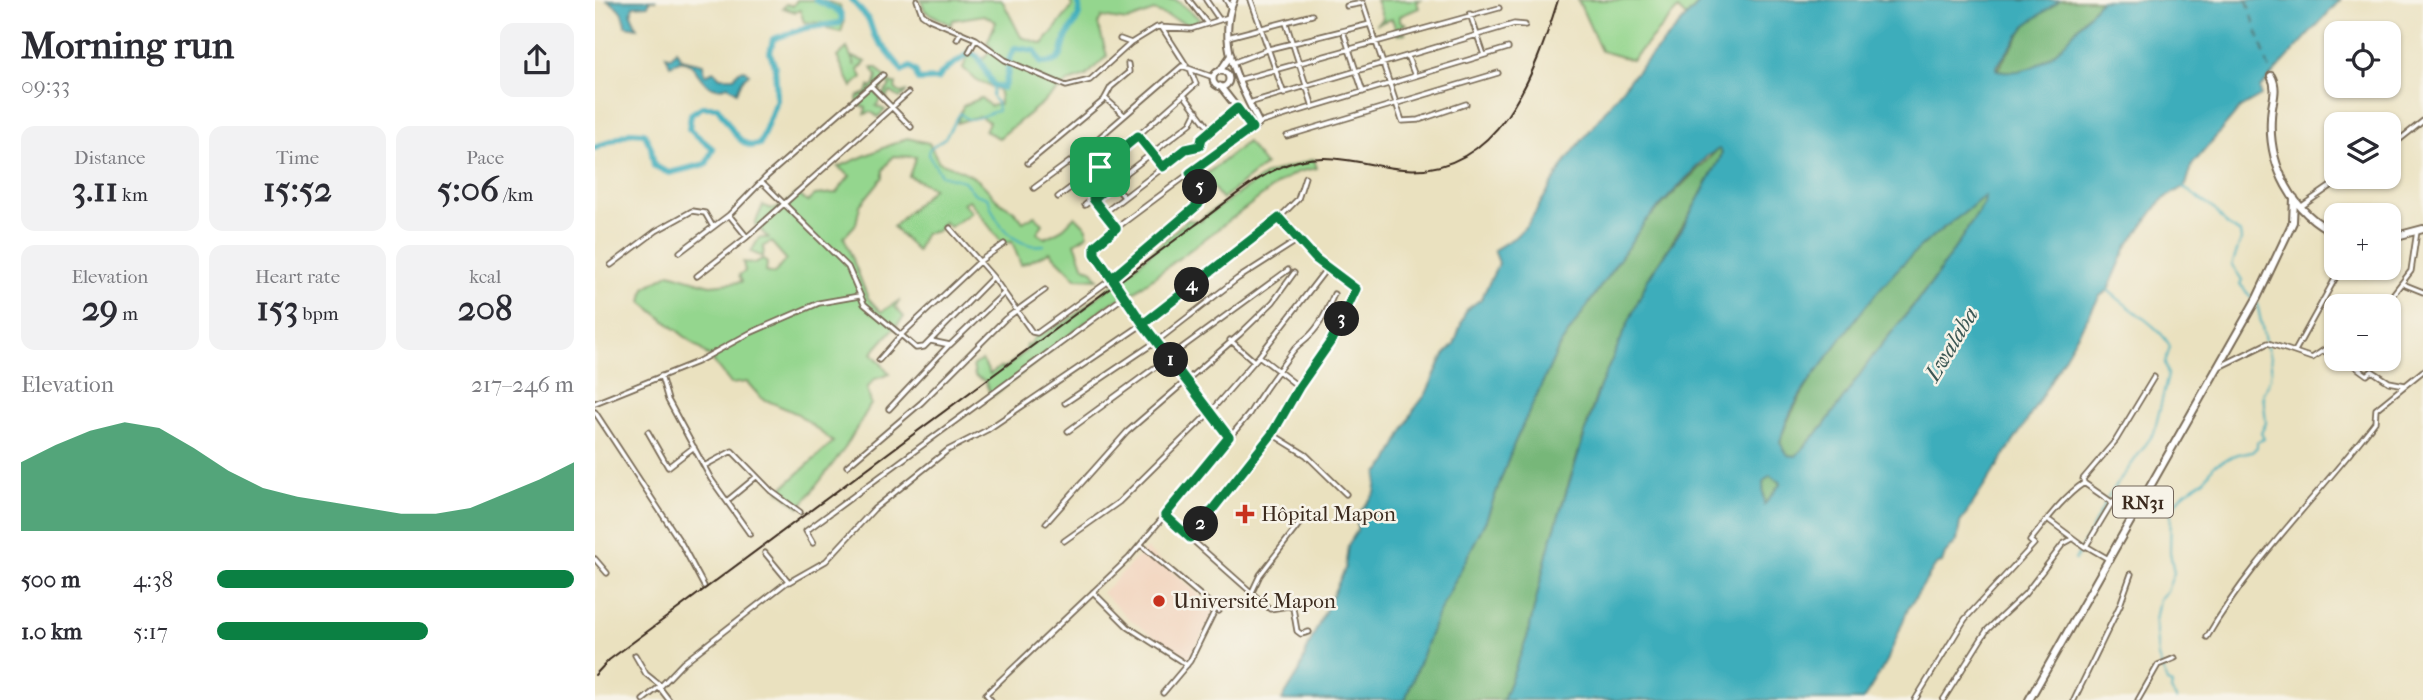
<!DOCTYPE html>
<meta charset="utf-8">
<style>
body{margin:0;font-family:"IM FELL French Canon",serif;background:#f2f2f3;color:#2b2b33;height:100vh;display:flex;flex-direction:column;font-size:26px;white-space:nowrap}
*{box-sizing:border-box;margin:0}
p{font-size:23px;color:#7c7c81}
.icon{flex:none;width:38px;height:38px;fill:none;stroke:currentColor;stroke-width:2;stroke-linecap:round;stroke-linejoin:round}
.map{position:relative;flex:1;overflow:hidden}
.side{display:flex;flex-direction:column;background:#fff;width:595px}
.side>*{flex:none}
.controls{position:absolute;left:1729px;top:21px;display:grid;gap:14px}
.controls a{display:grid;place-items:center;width:77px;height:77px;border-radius:14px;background:#fff;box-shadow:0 2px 5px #0004;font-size:35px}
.pin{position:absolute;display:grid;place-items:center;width:60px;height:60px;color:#fff;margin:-30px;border-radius:14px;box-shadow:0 4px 10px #0006}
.km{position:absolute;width:35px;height:35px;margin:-18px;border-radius:50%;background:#222;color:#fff;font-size:19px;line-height:35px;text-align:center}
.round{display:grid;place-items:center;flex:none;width:74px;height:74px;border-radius:14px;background:#f2f2f3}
.headline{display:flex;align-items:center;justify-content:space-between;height:119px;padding:0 21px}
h1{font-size:38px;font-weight:700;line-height:52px}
.stats{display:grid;grid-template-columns:repeat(3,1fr);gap:10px;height:119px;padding:7px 21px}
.stats div{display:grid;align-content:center;border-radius:14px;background:#f2f2f3;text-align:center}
.stats b{font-size:35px;font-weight:700}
.stats small{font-size:19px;font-weight:400}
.stats p{font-size:19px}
.chart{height:196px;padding:14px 21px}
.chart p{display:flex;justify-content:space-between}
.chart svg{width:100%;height:126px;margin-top:7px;fill:#0b8043;opacity:.7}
ul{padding:0 21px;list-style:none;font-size:23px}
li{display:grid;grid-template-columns:112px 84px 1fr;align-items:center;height:52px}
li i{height:18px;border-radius:9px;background:#0b8043}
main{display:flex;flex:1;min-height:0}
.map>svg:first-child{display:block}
</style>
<main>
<section class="side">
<div class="headline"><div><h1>Morning run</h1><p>09:33</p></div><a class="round"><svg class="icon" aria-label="share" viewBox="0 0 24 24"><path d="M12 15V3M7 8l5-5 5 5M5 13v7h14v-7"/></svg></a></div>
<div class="stats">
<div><p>Distance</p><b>3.11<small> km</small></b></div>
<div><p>Time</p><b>15:52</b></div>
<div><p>Pace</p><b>5:06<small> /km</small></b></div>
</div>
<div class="stats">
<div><p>Elevation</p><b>29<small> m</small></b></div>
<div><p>Heart rate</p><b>153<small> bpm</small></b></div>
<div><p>kcal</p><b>208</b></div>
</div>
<div class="chart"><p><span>Elevation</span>217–246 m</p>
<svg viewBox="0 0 160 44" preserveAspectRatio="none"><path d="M0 44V20L10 14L20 9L30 6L40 8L50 15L60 23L70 29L80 32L90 34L100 36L110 38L120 38L130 36L140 31L150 26L160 20V44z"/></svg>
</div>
<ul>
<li><b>500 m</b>4:38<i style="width:100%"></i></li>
<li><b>1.0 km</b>5:17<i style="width:59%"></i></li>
</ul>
</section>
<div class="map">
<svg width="1828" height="700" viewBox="0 0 1828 700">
<rect width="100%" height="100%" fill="#f7f3e8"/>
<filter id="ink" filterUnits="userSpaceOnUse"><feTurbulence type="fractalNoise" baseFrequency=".0143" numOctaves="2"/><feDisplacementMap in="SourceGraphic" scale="14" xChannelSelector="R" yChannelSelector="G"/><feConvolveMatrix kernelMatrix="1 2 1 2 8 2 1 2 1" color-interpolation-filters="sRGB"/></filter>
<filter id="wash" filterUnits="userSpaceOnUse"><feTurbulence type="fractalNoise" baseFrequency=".00686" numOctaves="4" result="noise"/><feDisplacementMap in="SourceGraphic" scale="28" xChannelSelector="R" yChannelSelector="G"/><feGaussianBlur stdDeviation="1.57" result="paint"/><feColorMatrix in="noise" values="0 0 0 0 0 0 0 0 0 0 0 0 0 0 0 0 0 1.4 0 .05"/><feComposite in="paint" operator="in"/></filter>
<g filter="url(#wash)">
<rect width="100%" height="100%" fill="#eae1bf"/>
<!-- built -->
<path fill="#f2d4be" d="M 551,549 L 622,610 L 592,661 L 536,620 L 507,593 Z"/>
<!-- green -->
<path fill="#94d68e" stroke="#688056" stroke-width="2" d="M 202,0 L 228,0 L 245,6 L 249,23 L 246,32 L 232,29 L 227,23 L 209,22 L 205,10 L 200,12 L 188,8 L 191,4 L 198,6 Z
M 326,0 L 407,0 L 426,37 L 448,44 L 477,7 L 475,0 L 581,0 L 605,19 L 595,25 L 559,11 L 532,21 L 507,17 L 503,24 L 512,56 L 491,76 L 473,82 L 404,138 L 390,131 L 394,122 L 384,116 L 362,123 L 368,106 L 386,98 L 395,106 L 405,104 L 404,90 L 382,81 L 368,68 L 373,56 L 381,54 L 387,60 L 397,48 L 392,43 L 401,22 L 389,15 L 358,20 L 356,25 L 330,11 Z
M 781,0 L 825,0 L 822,2 L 824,8 L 805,16 L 805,21 L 811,24 L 804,27 L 810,33 L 803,35 L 797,19 L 781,24 L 788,19 Z
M 983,0 L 1107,0 L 1091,17 L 1083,9 L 1037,60 L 1006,51 Z
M 252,48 L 260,66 L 258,57 L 271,62 L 263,70 L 267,77 L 257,87 L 242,57 Z
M 277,68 L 282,68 L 297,84 L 301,84 L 300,89 L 306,93 L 312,91 L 305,98 L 296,92 L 291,96 L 293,101 L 287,95 L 295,86 L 289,81 L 286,89 L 280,92 L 286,99 L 281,106 L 290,110 L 283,117 L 276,112 L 270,114 L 271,108 L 263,105 L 262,97 L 272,93 L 274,86 L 276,88 L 280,85 L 282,76 Z
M 312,138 L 334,143 L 344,162 C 358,167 373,172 384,181 C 391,187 397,195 404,201 C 416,211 416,205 428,222 L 440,215 L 448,224 L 442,233 L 450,238 L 466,230 L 480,216 L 492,228 L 492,235 L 480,243 L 489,267 L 496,269 L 503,279 L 481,278 L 455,252 L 426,265 L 417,242 L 407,243 L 374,200 L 368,203 L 377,212 L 355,227 L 349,222 L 342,231 L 329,234 L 322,251 L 298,227 L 338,188 L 314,176 L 321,157 L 298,156 L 288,170 L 288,177 L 265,205 L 261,224 L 249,237 L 273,298 L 286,312 L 305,300 L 300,307 L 309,317 L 277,353 L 295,374 L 280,379 L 272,388 L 276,404 L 250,448 L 205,507 L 184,491 L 238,442 L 203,414 L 166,398 L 152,382 L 136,384 L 115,357 L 47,302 L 50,288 L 75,273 L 115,285 L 147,282 L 144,275 L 150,271 L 148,262 L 160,263 L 167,259 L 172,263 L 171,272 L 179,274 L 191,259 L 176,242 L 169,246 L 168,257 L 156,252 L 164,238 L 173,238 L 160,224 L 168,205 C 183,215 191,203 202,193 L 212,202 L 220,195 L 241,193 L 255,176 L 243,167 Z
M 652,142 L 670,165 L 627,199 L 609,176 Z
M 719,159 L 722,168 L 703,172 L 688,180 L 535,295 L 525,280 L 592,220 L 607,221 L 607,218 L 672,174 Z
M 521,282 L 529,296 L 510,307 L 399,395 L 396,396 L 390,381 L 380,376 L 378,365 L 387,360 L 395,374 L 405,367 L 409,369 L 431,351 L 431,344 L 435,345 L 440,337 L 474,320 Z"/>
<!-- forest -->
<path fill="#77b779" stroke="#59704c" stroke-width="2" d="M 1465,0 L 1506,0 C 1477,30 1454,81 1402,70 L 1431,25 Z
M 1123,149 L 1127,151 L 1125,159 L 1095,214 L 1053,279 L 1002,393 L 953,550 L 932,638 L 908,700 L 810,700 L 842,616 L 891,520 L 919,444 L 964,347 L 1050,222 Z
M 1388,197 L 1391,199 L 1389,204 L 1340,278 L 1280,353 L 1228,427 L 1201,456 L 1193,455 L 1185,448 C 1184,415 1268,302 1293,276 C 1322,247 1356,223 1388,197 Z
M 1177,475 L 1186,483 L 1169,505 L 1168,483 L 1173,475 Z"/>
<!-- water -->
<path fill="#3eadbb" stroke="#3c6c6c" stroke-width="2" fill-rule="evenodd" d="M 11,0 L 62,0 L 56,0 L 53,5 L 38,6 L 36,14 L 42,28 L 30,26 C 30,12 22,5 11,0 Z
M 1107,0 L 1465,0 L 1431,25 L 1402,66 L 1402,70 C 1453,81 1478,29 1506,0 L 1745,0 L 1665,88 L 1666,96 L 1645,108 L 1597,165 L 1591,185 L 1566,201 L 1532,247 L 1513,290 L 1505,296 L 1432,421 L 1365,523 L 1362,541 L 1350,554 L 1347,563 L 1341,565 L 1313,609 L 1292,661 L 1268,700 L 908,700 L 932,638 L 953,550 L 1005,386 L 1053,279 L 1087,229 L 1125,159 L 1127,153 L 1124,149 L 1112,156 L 1050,222 L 964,347 L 919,444 L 891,520 L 842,616 L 810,700 L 687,700 L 704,672 L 713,647 L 750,569 L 753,545 L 762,531 L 762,516 L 780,493 L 783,473 L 793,462 L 818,411 L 831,394 L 849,355 L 859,345 L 871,310 L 886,299 L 904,263 L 899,250 L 920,237 L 933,224 L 971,161 L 1035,79 ZM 1390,196 L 1389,204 L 1336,284 L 1280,353 L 1228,427 L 1201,456 L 1193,455 L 1185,443 C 1193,404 1221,374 1243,343 C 1278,294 1315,250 1365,216 C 1374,210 1381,201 1390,196 ZM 1175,475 L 1186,483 L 1169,505 L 1168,482 Z
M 81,50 L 86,59 L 108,64 L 110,75 L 119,71 L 125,77 L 139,77 L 144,71 L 150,70 L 154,74 L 147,80 L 142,92 L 133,86 C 103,97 104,58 85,61 C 81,62 78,64 75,65 L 71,55 L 76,57 Z"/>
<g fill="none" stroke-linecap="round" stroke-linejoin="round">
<!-- stream -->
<path stroke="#3eadbb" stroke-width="2" d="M 398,85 L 397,97 L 402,103 L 403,111 C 390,113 384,120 372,119 L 365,113 L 350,138 L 334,149 L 333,154 L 346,175 L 369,181 L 380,194 L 393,198 C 400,224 420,249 449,245
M 1588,187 L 1620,210 L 1632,225 L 1645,233 L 1646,240 L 1637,265 L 1647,280 L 1645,284 L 1658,300
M 1513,290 C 1529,306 1567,327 1575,347 L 1570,363 L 1573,375 L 1559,433 L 1513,497
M 1662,303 L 1670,341
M 1480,560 L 1512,500
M 1582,700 L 1576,691 L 1577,684 L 1572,682 L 1563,657 L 1560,621 L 1564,599 L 1572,591 L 1579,573 L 1575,552 L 1576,509 L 1590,492 L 1610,480 L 1619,465 L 1643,454 L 1657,452 L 1662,447 L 1662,442 L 1669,439 L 1666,433 L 1671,423 L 1668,393 C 1679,376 1678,364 1671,345"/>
<!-- river -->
<path stroke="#3eadbb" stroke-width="6" d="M 257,0 L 274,20 L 279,35 L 308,71 L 315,67 L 321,72 L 323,80 L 343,79 C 351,65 363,64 374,52 L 383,57 L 398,85 L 408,88 C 416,76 410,61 420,48 L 440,51 L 446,63 C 473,63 464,51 472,36 C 479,22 489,16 482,0
M 0,148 L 37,132 L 49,133 L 56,147 L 59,166 L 74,173 L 111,164 L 118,149 L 94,129 L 96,114 L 107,107 L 122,107 C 135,123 136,137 156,146 L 165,144 L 182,99 L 180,67 L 175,53 L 178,39 L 210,28 L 245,23 L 247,18 L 245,12 L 221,0"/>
<!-- ferry -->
<path stroke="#3c5855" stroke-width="2" stroke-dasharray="9 7" stroke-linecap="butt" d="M 1652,0 L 1676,75"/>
</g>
</g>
<g filter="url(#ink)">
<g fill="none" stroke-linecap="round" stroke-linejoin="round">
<!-- street casing -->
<g stroke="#786a56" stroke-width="7">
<path id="street" d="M 322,0 L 327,14 L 334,19 L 381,39 L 410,60 L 471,86 L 495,80 L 536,43
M 594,0 L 611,22
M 611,0 L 624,19
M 631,0 L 636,8
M 656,0 L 689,94
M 752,6 L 768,3 L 807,121 L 824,120 L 871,104
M 875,14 L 889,55
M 691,23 L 718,107
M 566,26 L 591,65
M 748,31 L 768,92
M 633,37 L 717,15
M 362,39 L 366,32
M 525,39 L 536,43 L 562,27 L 596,29 L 634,17
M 374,52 L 381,39
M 813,58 L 820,76
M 637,63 L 674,49 L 775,24
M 643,80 L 904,8
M 276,86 L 316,127
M 589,95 L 616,131
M 510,98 L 529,115
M 654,103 L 919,24 L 930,25
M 664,123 L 913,48
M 543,136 L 568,167
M 692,136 L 903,73
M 1794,148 L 1828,121
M 490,149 L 529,197
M 433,163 L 509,100 L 516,87 L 534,72 L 533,64
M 595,173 L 508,238 L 499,247 L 500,254 L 548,324 L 615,412 L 664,356 L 704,387 L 677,434 L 595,538 L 570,515 L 654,414 C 667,392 683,371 698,351 C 702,345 709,341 714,336 C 726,325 733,308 739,294
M 167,182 L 253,267 L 269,304 L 306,335 L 385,261 L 409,244
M 484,182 L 521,228
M 439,188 L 484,155 L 587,66 L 618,77
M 463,197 L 529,148 L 601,84 L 596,71
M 490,205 L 596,123 L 602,111
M 1707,206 L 1749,177
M 509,213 L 591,150 L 606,145 L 607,138 L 642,108
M 134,215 L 152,237
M 684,218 L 703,199 L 710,177
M 355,228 L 398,277 L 437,332 L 442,333 L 518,278 L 604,204 C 611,192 602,182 595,173 L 658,128
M 85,252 L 134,215 L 171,177 L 288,75
M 16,265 L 61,231 L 97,211 L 110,213 L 118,227
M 1769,274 L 1773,268
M 102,276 L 152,237 L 313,93
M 1808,284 L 1828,292
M 1789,306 L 1816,271 L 1822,231
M 635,340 L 659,361
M 336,341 L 355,345 L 409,293
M 1700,351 L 1746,268
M 1730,352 L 1741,351
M 664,356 L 732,268 L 761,290 L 737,340 L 704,387
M 1750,359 L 1772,375 L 1777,371 L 1794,382 L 1810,385
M 284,360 L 306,335 L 321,348 L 329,347 L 398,277
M 1624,367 L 1673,343 L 1717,358 L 1741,342
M 66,376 L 73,400 L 116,479 L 155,534
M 0,403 L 102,362 L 155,333 L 224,303 L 264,296
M 470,403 L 562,341 L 642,279 L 703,240
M 294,409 L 353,346
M 0,412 L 86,543 L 109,586
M 473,431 L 693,270
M 53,432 L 73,467 L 99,447
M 677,434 L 711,455 L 751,494
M 109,466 L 137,451 L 176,491 L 205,512
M 252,466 L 326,403 L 410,319 L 450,290
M 133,500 L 161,477
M 1538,517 L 1489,483 L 1488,479 L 1521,440 L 1559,377
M 1455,521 L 1490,547
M 451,523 L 532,432 L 645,334 L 678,302 L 699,273
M 595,538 L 675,609 L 693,606 L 698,608 L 702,631 L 706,634 L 714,632
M 469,541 L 524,502 L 615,412 L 634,437
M 218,543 L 211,531 L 530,296
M 546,545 L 624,611
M 170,553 L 194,582 L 231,561 L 279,509 L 353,450 L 392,430 L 548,324 L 683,218 L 687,218 L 704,240 L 732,268
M 0,559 L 12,573
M 1515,560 L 1491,546 L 1518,501
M 498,592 L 533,627 L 592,665
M 656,594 L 665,575 L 708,519
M 1612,637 C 1658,558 1725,494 1780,422 L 1781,409 L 1828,371
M 40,655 L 51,674 L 66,686 L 88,663 L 192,582
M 568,693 L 595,661 L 621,608
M 48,700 L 64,687 L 74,700
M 396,700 L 391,694 L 534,558 L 570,515
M 1320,700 L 1370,619 L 1439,544 L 1435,541 C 1451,521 1469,496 1489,483
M 1348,700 L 1392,630 L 1430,594 L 1468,544 L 1477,539
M 1479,700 L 1525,605 L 1536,574
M 1543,700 L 1563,665 L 1580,658"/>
</g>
<!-- secondary casing -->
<g stroke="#786a56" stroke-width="9">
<path id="secondary" d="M 625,71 L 636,55
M618 79a8 8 0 1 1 16 0a8 8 0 1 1-16 0Z
M 625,86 L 658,128 L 664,123 C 645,86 621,42 639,0"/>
</g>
<!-- primary casing -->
<g stroke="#786a56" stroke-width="10">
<path id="primary" d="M 1676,76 C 1684,90 1676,103 1676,118 C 1673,164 1697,214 1741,233
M 1794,238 L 1828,229
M 1434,700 L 1662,298 L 1698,222 L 1699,198"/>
</g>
<!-- street -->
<use href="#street" stroke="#fff" stroke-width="3.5"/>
<!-- secondary -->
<use href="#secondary" stroke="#fff" stroke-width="5"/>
<!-- primary -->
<use href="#primary" stroke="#fff" stroke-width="6"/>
<!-- rail -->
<path stroke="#3b2a1e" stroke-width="2" d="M 0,675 L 14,660 L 599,226 C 630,204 665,171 703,161 C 740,152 772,166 808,169 C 903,177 940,74 963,0"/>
</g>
</g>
<g fill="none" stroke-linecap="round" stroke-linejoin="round" filter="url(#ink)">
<!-- route casing -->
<g stroke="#fff" stroke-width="14">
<path id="route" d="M 505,167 L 517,184 L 498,199 L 521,228 L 500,246 L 500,254 L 548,324 L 634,437 L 570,515 L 595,538 L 677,434 L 704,387 L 736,341 L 761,289 L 721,259 L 684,218 L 548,324 L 517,278 L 604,204 C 611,192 602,182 595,173 L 657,128 L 642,108 L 607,138 L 605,146 L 591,149 L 568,167 L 543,136 L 505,167"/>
</g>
<!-- route -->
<use href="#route" stroke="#0b8043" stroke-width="9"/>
</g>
<!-- markers -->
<g fill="#c8321e" stroke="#f7f3e8" stroke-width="2.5">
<path d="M646.5 503.5h7v7h7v7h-7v7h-7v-7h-7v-7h7z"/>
<circle cx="564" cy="601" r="7"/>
</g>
<g text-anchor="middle" stroke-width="5" stroke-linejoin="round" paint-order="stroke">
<!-- shield labels -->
<rect fill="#f7f3e8" stroke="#73665b" stroke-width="2" x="1518" y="486.5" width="60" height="31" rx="5"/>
<g font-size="19" font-weight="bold" fill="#3b2a1e">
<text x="1548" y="509">RN31</text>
</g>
<!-- poi labels -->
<g font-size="21" fill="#3b2a1e" stroke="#f7f3e8" text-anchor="start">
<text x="666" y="521">Hôpital Mapon</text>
<text x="578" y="608">Université Mapon</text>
</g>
<!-- water labels -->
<g font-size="23" font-style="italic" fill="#3c5855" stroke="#f7f3e8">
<text transform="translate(1356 344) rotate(-59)" y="8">Lwalaba</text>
</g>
</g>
</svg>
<div class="controls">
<a><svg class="icon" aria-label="locate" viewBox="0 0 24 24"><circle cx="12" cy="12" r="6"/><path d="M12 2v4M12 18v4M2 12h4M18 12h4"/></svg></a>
<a><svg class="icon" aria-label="layers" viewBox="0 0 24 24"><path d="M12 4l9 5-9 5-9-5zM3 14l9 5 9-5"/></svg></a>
<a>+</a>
<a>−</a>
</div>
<div class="pin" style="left:505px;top:167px;background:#1e9e55"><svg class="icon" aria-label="arrive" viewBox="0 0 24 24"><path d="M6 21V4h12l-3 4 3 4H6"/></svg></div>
<b class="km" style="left:576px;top:360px">1</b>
<b class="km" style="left:606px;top:524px">2</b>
<b class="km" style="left:747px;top:319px">3</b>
<b class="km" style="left:597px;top:285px">4</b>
<b class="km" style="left:605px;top:187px">5</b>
</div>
</main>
